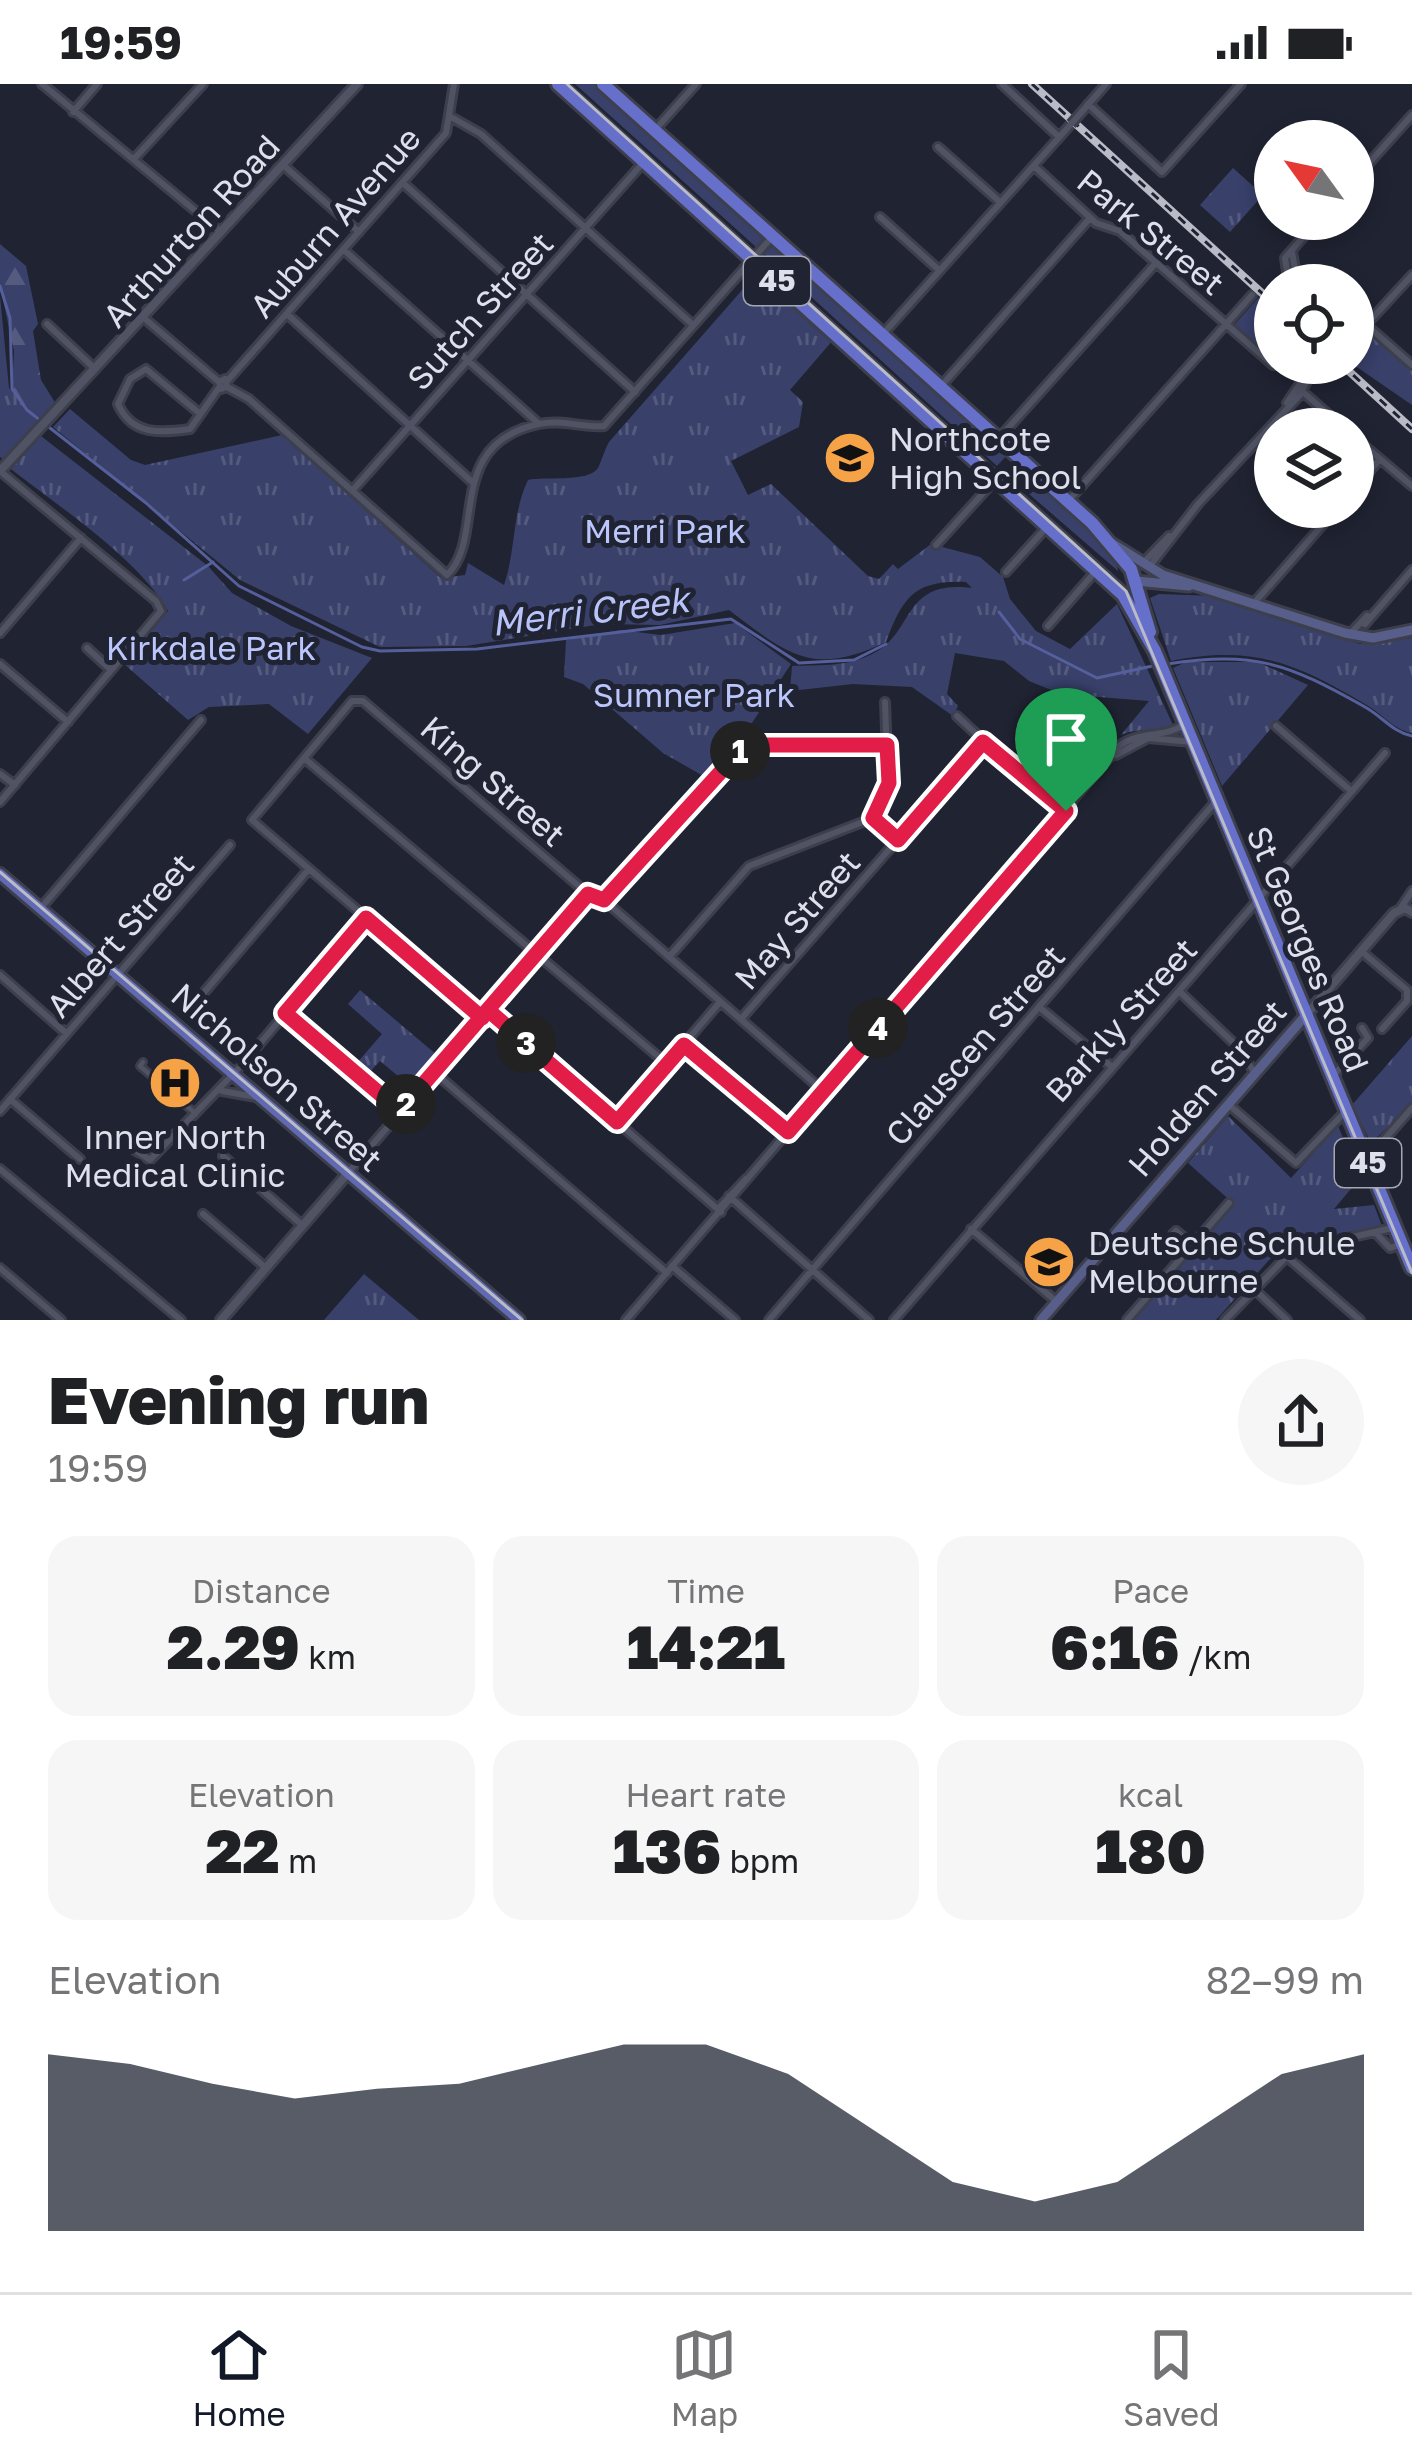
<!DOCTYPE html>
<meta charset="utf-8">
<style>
body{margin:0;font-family:"Golos Text",sans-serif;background:#f6f6f6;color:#202124;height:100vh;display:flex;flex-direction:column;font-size:45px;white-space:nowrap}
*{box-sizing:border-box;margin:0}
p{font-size:39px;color:#757577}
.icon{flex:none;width:66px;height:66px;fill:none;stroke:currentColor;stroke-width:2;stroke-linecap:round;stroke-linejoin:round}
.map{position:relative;height:1236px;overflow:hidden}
.drawer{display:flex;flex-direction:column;background:#fff;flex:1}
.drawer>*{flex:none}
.needle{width:78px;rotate:303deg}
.controls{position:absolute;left:1254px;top:36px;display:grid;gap:24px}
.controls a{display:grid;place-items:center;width:120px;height:120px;border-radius:50%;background:#fff;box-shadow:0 6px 18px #0003;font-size:60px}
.pin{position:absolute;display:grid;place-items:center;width:102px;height:102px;color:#fff;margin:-123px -51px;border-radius:50% 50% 50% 0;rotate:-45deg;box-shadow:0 0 12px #0007}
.pin .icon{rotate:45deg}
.km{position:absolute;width:60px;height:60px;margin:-30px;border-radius:50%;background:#222;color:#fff;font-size:33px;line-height:60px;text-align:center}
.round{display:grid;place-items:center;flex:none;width:126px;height:126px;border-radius:63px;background:#f6f6f6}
.head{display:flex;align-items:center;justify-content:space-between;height:204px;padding:0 48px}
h1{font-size:66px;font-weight:800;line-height:90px}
.metrics{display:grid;grid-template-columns:repeat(3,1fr);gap:18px;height:204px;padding:12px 48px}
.metrics div{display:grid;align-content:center;border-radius:30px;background:#f6f6f6;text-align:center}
.metrics b{font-size:60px;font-weight:800}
.metrics small{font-size:33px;font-weight:400}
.metrics p{font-size:33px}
.chart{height:336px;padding:24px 48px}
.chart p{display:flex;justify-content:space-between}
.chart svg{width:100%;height:216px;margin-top:12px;fill:#111827;opacity:.7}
.status{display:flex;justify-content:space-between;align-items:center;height:84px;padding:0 60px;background:#fff;direction:ltr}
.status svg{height:33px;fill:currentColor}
.tabs{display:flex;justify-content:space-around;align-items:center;height:168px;border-top:3px solid #e0e0e0;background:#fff;font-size:33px;color:#757577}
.tabs a{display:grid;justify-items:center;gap:6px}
.tabs .on{color:#111827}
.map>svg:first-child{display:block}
</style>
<div class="status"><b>19:59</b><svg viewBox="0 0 49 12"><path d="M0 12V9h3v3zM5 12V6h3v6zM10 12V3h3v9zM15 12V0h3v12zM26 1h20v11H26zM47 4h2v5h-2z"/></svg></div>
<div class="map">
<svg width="1412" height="1236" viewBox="0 0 1412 1236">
<defs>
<pattern id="forest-firs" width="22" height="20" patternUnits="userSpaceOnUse" patternTransform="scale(3)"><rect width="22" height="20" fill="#39406a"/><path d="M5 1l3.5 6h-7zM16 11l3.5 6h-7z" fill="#555b7f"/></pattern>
<pattern id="park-tufts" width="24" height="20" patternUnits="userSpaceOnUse" patternTransform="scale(3)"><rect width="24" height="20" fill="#39406a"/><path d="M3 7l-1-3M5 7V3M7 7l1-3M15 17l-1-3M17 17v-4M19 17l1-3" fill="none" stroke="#555b7f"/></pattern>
</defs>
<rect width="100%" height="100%" fill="#202332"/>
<!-- grass -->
<path fill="#39406a" d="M 575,0 L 599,0 L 766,151 L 756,163 Z
M 775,159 L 1008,370 L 997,382 L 764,170 Z
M 1018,378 C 1042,400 1117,455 1118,487 L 1006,390 Z"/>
<!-- forest -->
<path fill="url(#forest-firs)" d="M 0,160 L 26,182 L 38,240 L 33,247 L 41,296 L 56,320 L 42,335 L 27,326 L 12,305 L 14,267 L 0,202 Z"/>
<!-- park -->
<path fill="url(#park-tufts)" d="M 1233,84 L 1263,111 L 1230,148 L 1200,121 Z
M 757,189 L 833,256 L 790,306 L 803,318 L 799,343 L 731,377 L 748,411 L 771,400 L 868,492 L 879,495 L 893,480 L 898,485 L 931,460 L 980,473 L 1003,493 L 1010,515 L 1036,547 L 1070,565 L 1117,520 L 1174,643 C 1158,650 1141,642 1121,651 L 1149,617 L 1061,610 L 1029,597 L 1004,577 L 955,569 L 947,610 L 958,622 L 953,632 L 912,603 L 853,600 L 790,607 L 792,582 C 820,581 851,583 876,568 C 914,547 903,495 972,504 L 966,498 C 914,496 903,513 886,558 C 813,593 788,571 729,526 L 660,541 L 602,540 L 466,562 L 380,563 L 240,496 L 53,343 L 70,325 L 131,376 L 145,381 L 282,351 L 441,494 L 465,491 L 468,479 L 504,501 C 516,466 512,429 528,396 C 544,392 588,399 598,384 C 600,381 605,365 609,358 Z
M 0,212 L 9,304 L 41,341 L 7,378 L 0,373 Z
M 1259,213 L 1275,226 L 1275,277 L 1234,241 Z
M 1353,233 L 1412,284 L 1412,321 L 1351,279 Z
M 41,352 L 208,482 L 232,509 L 291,542 L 372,574 L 308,650 L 269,620 L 209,623 L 188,636 L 124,580 L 168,527 C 138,474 59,423 11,385 Z
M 1159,510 L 1217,512 L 1360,560 L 1412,554 L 1412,649 C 1392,645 1383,630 1365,620 C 1295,578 1252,561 1171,577 L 1150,514 Z
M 735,539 L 791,580 L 746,648 L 746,658 L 721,680 L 715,677 L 705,693 L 663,669 L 583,600 L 564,593 L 566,556 L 620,546 L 661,551 Z
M 1186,578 L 1258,578 L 1308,601 L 1222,702 L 1173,584 Z
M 360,906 L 437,971 L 410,1002 L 380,977 L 368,990 L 356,980 L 382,950 L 348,920 Z
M 1412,952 L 1412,1020 L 1371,1059 L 1352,1021 Z
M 1228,1032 L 1291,1094 L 1338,1042 L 1360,1094 L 1334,1125 L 1374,1121 L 1382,1142 L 1302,1156 L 1269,1176 L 1216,1236 L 1131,1236 L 1234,1120 L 1188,1079 Z
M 364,1190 L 419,1236 L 324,1236 Z"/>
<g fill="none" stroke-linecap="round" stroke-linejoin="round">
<!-- stream -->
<path stroke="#555f9b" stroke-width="3" d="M 0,202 L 10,234 L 12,305 L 27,326 L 146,419 L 239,502 L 362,563 L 380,567 L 477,565 L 731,535 L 799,579 L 854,576 L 886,560
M 184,496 L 213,478
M 999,528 L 1020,555 L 1097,594 L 1157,581
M 1167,580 C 1255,567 1287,579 1365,623 C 1383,633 1391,647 1412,652"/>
<!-- pedestrian casing -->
<g stroke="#3d3f4c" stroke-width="10">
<path id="pedestrian" d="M 143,978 L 140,982 L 196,1030"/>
</g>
<!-- minor casing -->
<g stroke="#3d3f4c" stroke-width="12">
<path id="minor" d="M 42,0 L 221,148
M 1002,0 L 1059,53
M 1088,20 L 1162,88 L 1241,0
M 73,28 L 97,0
M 1079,31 L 1106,0
M 451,33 L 481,50 L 693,241
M 654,47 L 696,0
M 938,63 L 1000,118
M 134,75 L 203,0
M 283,81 L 359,148
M 1034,82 L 1096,139 L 1120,147 L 1273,281 L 1303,279
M 1353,97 L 1412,31
M 403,99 L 635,308
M 880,133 L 939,186
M 344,166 L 538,339
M 1292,168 L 1298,201
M 1289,201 L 1285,174 L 1319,135
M 1300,201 L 1311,195 L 1322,201
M 1353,229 L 1412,281
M 287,230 L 471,397
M 144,234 L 219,298
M 47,240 L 94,284
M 1366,241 L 1412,191
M 882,251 L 1071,40
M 227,297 L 446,49 L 454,0
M 942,301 L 1090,134
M 227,303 L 221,305 L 219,298 L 225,295 L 227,303 L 249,315 L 447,491 C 487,453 443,360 539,340 C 562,335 583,344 604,342 L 772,153
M 1303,308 L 1345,345
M 1287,319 L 1301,298 L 1298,279
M 198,328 L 146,285 L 130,295 L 118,320 C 132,352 161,349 190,345 L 218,305
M 1353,352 L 1412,402
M 1000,353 L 1155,180
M 1353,406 L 1380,375
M 352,407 L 642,80
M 1070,415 L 1252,211
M 936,461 L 994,397
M 1143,479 L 1169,452
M 1149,483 L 1198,420 L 1300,311 L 1307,297 L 1303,279
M 1006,488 L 1046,444
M 1255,518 L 1338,423
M 1365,540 L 1412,486
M 1048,542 L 1095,488
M 0,549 L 81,454
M 1349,551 L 1367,532
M 87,564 L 111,586
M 0,580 L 68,638
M 957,632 L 1062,730
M 1276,642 L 1350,706
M 1116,671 L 1148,654 L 1193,658
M 304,674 L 667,980
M 0,690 L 15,701
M 0,718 L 161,527 L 156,517 L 0,387
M 873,734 L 899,756
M 604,816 L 742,665 L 781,659 L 887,661
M 40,825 L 201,636
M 1400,825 L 1412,807
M 1361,867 L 1407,906 L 1407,917 L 1382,945
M 669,873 L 749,782 L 873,734 L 888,699 L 885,618
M 0,891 L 66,949
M 1180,908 L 1240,965 L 1254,988
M 1039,923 L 1112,983
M 190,925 L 308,786
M 488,926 L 721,1128
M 285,929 L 401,1027
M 482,933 L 252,736 L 352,617 L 363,617 L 588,810 L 604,816 L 823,1007
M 741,935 L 983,658
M 684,961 L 786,1047
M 246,976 L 366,834
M 434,988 L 667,1189
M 1333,992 L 1368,954 L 1362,944
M 222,1007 L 256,1013
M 10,1015 L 80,1075
M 1228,1020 L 1296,1079 L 1344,1029
M 0,1027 L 230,761
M 617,1038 L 720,918
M 115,1053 L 150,1076 L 238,985
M 223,1072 L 302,1141
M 1369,1073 L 1412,1024
M 0,1085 L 181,1236
M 348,1089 L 588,810
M 1347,1101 L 1343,1098 L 1366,1074
M 729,1112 L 869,1236
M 718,1125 L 746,1095
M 203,1130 L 266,1184
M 971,1145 L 1057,1218
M 1375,1148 L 1390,1164 L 1399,1161
M 1173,1150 L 1176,1147 L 1193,1161
M 1285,1171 L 1360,1236
M 672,1182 L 735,1236
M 0,1184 L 61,1236
M 1253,1204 L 1287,1236
M 626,1236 L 1119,662 C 1141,646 1164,655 1185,640
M 769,1236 L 1217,716
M 894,1236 L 1385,669
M 1127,1236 L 1229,1119
M 1225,1236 L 1292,1167 L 1392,1144"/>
</g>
<!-- tertiary casing -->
<g stroke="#3d3f4c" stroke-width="14">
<path id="tertiary" d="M 0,387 L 357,0
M 1307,930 L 1394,829 L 1405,824 L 1412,828
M 221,1236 L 348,1089"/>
</g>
<!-- secondary casing -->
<g stroke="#3d3f4c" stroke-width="15">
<path id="secondary" d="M 1110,458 L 1163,491 L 1345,549 L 1373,554 L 1412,546
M 1136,497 L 1189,502
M 1041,1236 L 1306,931"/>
</g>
<!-- primary casing -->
<g stroke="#3d3f4c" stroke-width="16">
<path id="primary" d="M 0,790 L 519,1236"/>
</g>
<!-- trunk casing -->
<g stroke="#3d3f4c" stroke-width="18">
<path id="trunk" d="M 558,0 L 1123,511 L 1155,567 L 1412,1184
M 603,0 L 1092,439 L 1131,485 L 1150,548"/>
</g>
<!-- pedestrian -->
<use href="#pedestrian" stroke="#505364" stroke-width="4.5"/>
<!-- minor -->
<use href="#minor" stroke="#505364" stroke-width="6"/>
<!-- tertiary -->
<use href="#tertiary" stroke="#505364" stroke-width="8"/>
<!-- secondary -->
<use href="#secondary" stroke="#585e8a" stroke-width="9"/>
<!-- primary -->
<use href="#primary" stroke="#6069b1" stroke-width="10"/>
<!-- trunk -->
<use href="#trunk" stroke="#6670ca" stroke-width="12"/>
<!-- tram -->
<path stroke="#b9bbc7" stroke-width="3" d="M 567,0 L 1126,507 L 1412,1189
M 0,788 L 522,1236"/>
<!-- rail casing -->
<g stroke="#b9bbc7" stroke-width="8">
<path id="rail" d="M 1032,0 L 1275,221
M 1340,279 L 1412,345"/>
</g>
<!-- rail -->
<use href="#rail" stroke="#202332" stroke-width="3" stroke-dasharray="9" stroke-linecap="butt"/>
<!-- minor-bridge casing -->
<g stroke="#3d3f4c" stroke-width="12" stroke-linecap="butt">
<path id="minor-bridge" d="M 1071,40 L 1079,31"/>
</g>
<!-- minor-bridge -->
<use href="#minor-bridge" stroke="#505364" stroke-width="6"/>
</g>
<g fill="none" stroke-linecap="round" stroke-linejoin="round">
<!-- route casing -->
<g stroke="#fff" stroke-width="24">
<path id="route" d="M 1066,727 L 983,658 L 898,756 L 873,734 L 889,699 L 887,661 L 757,661 L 737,670 L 604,816 L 588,810 L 400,1027 L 285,929 L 366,834 L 482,934 L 488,926 L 617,1038 L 684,961 L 788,1048 L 1066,727"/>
</g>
<!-- route -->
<use href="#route" stroke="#e11d48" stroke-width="15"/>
</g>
<!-- icons -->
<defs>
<g id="school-disc" transform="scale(2.7)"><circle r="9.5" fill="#f6a246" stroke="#202332"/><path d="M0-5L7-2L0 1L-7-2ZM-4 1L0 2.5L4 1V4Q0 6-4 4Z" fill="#111"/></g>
<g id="hospital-disc" transform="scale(2.7)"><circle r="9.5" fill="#f6a246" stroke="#202332"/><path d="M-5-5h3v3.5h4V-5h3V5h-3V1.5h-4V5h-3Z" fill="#111"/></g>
</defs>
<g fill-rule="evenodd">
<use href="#school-disc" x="850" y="374"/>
<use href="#hospital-disc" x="175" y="999"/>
<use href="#school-disc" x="1049" y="1178"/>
</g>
<g text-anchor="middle" stroke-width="10" stroke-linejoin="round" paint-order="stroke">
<!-- shield labels -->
<g fill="#202332" stroke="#a5a7b4" stroke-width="3">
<rect x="744" y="173" width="66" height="48" rx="9"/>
<rect x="1335" y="1055" width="66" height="48" rx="9"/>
</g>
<g font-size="30" font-weight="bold" fill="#dee0eb">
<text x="777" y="207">45</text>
<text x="1368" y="1089">45</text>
</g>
<!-- street labels -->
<g font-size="33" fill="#dee0eb" stroke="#202332">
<text transform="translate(335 138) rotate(-49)" y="12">Auburn Avenue</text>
<text transform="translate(191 147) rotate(-48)" y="12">Arthurton Road</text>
<text transform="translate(1151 148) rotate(39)" y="12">Park Street</text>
<text transform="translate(480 227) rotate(-48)" y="12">Sutch Street</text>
<text transform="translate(493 697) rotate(41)" y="12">King Street</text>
<text transform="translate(797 836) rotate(-49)" y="12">May Street</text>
<text transform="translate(120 851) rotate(-49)" y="12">Albert Street</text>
<text transform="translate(1308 865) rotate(67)" y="12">St Georges Road</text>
<text transform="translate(1121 936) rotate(-48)" y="12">Barkly Street</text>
<text transform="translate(975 961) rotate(-49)" y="12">Clauscen Street</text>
<text transform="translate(277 993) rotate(41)" y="12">Nicholson Street</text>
<text transform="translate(1207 1004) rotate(-49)" y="12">Holden Street</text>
</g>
<!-- poi labels -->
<g font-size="33" fill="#dee0eb" stroke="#202332" text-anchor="start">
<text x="889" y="367">Northcote<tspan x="889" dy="38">High School</tspan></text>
<text x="175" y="1065" text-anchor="middle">Inner North<tspan x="175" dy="38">Medical Clinic</tspan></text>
<text x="1088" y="1171">Deutsche Schule<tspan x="1088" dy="38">Melbourne</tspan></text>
</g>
<!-- park labels -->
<g font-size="33" fill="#bbc7fc" stroke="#202332">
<text x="665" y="459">Merri Park</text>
<text x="211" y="576">Kirkdale Park</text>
<text x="694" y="623">Sumner Park</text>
</g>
<!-- water labels -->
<g font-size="36" font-style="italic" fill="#b8c4f9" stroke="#202332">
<text transform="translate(590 527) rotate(-7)" y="13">Merri Creek</text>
</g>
</g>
</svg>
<div class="controls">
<a><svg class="needle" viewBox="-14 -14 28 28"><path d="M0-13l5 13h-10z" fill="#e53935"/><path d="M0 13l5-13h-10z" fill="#757577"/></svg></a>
<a><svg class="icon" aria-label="locate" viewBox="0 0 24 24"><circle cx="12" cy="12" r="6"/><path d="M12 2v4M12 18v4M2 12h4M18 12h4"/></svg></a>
<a><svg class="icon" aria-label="layers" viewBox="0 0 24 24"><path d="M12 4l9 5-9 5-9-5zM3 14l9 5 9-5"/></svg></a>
</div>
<div class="pin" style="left:1066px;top:727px;background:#1e9e55"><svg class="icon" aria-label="arrive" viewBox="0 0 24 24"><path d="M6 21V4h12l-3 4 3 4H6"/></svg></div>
<b class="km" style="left:740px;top:667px">1</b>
<b class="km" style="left:406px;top:1020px">2</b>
<b class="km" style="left:526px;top:959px">3</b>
<b class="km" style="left:878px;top:944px">4</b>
</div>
<section class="drawer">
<div class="head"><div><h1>Evening run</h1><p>19:59</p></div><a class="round"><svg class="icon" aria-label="share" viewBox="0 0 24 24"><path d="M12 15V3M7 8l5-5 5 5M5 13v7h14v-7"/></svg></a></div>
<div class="metrics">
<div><p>Distance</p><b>2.29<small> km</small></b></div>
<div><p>Time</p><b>14:21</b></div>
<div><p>Pace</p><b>6:16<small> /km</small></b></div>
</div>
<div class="metrics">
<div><p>Elevation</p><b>22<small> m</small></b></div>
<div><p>Heart rate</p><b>136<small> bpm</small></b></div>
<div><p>kcal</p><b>180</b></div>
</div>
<div class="chart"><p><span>Elevation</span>82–99 m</p>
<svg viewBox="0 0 160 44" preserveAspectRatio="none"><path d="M0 44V8L10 10L20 14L30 17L40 15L50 14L60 10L70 6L80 6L90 12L100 23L110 34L120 38L130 34L140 23L150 12L160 8V44z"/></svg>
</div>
</section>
<nav class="tabs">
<a class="on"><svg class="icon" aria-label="home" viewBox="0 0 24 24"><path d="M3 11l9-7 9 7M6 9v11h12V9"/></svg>Home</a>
<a><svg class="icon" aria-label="map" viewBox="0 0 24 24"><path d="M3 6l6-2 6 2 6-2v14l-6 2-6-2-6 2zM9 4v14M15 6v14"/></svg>Map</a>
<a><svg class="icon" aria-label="saved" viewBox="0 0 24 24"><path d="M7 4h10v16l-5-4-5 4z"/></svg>Saved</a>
</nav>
